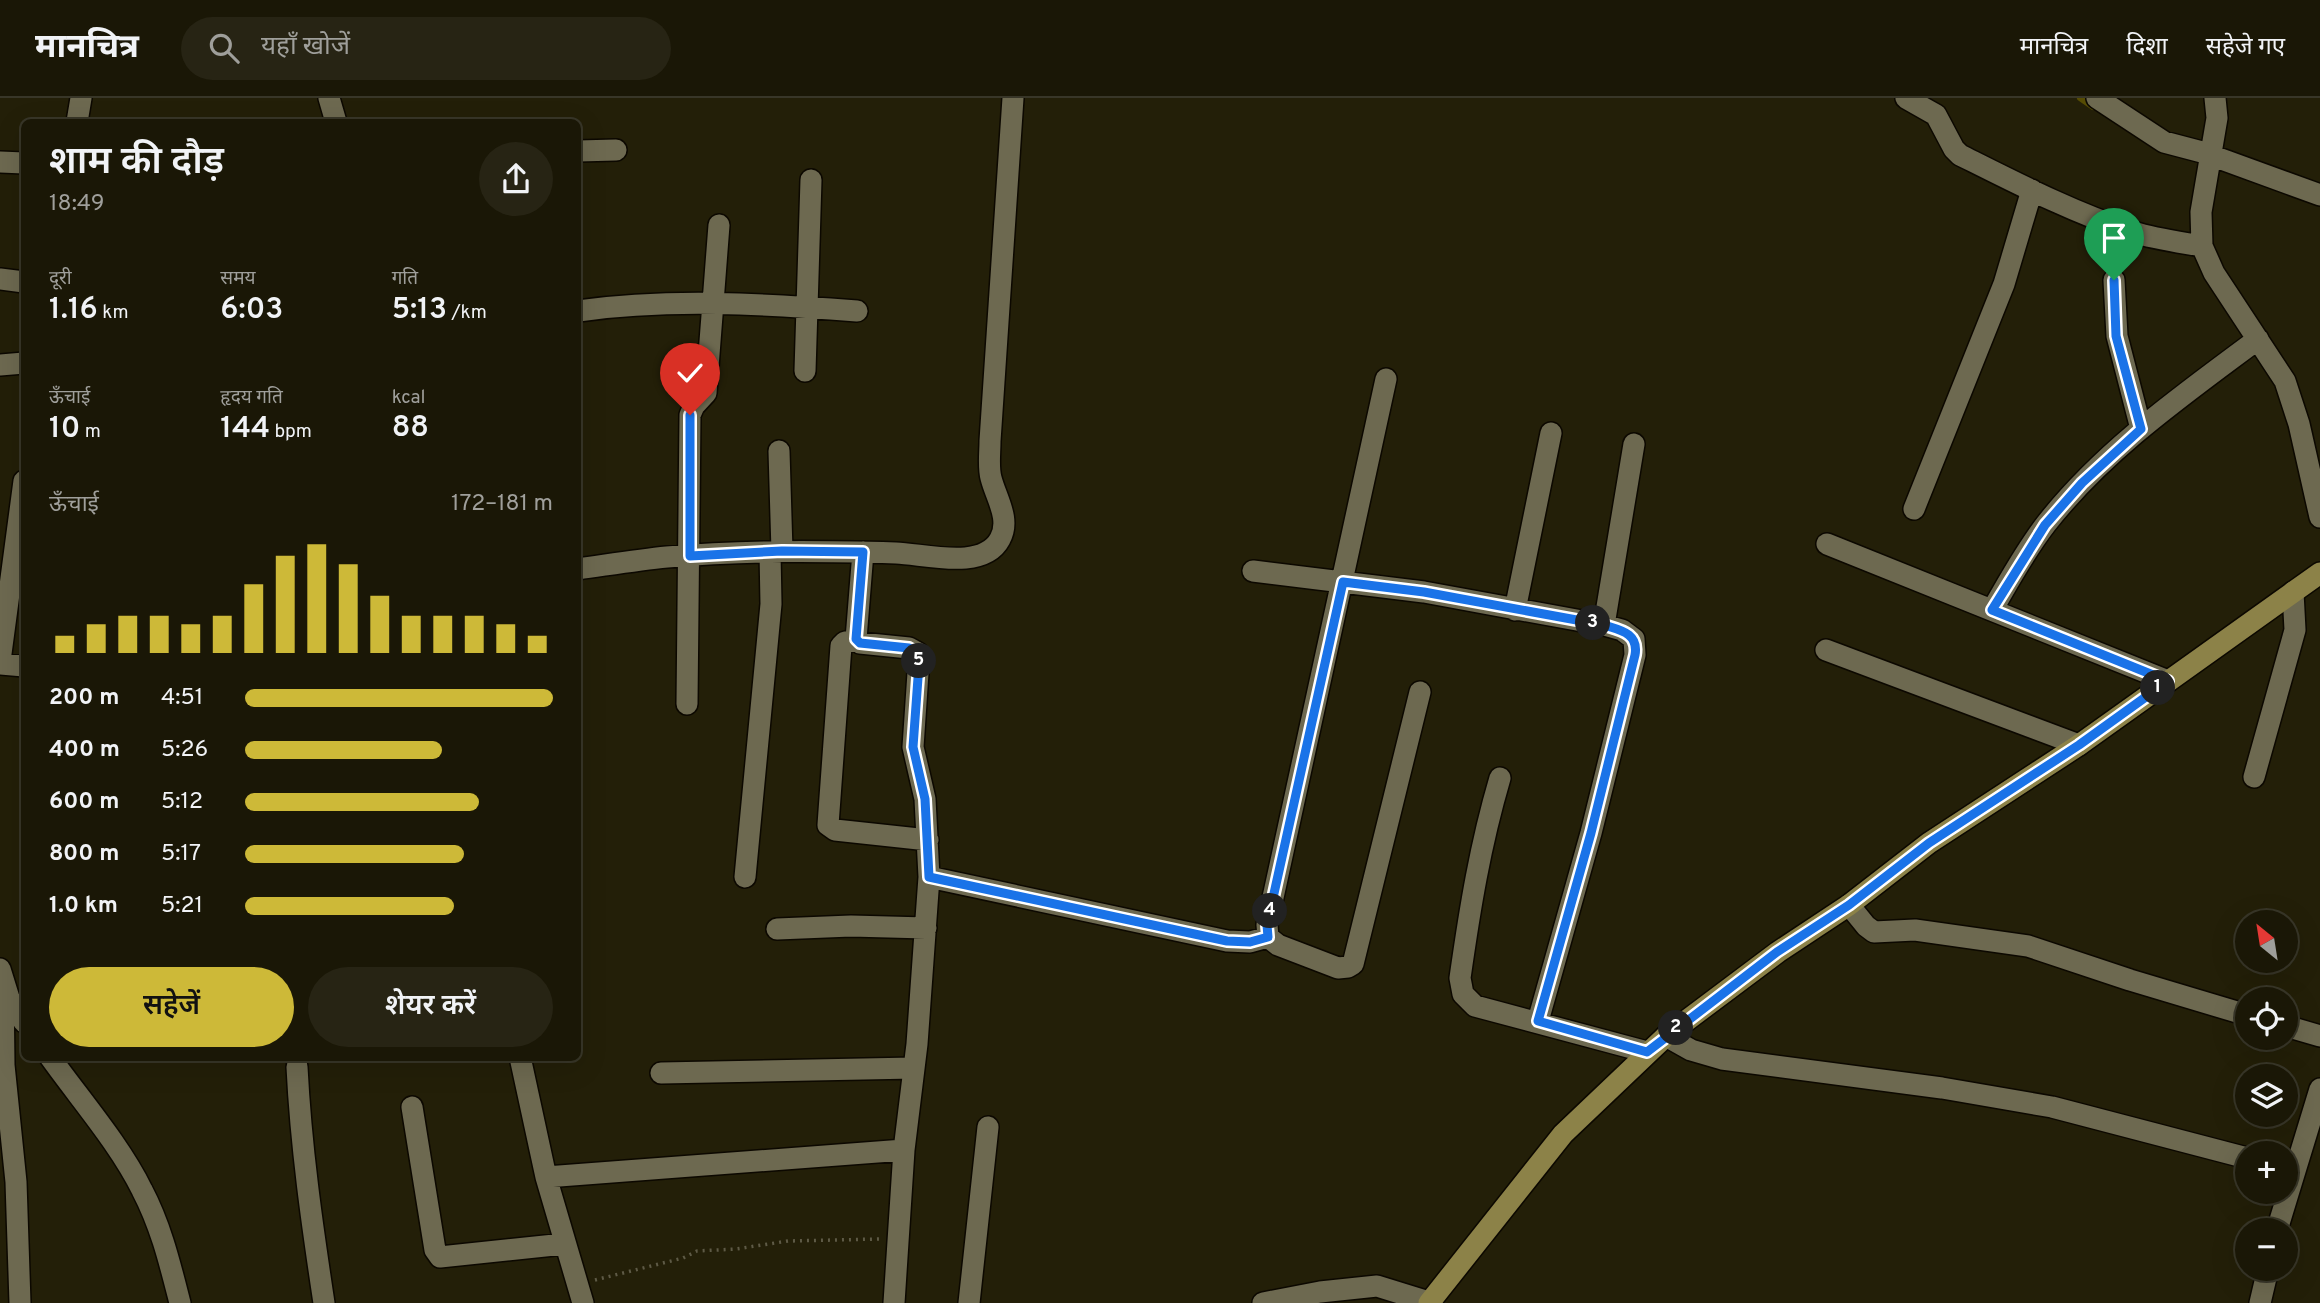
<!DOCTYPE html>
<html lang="hi">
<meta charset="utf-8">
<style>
body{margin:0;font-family:Overpass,"Noto Sans Devanagari",sans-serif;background:#272414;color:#f1f3f6;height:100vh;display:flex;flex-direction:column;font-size:26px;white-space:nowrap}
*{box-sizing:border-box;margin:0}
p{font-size:23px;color:#9f9f9b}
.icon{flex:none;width:38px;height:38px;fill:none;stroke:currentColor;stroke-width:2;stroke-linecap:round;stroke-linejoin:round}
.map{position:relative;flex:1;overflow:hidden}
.details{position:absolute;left:21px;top:21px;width:560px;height:942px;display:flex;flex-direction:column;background:#1a1706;border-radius:10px;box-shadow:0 7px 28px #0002,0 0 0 2px #383628}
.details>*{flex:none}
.needle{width:46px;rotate:330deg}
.buttons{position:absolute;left:2235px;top:812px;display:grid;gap:14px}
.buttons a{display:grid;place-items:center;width:63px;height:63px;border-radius:50%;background:#1a1706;box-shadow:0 7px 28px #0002,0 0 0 2px #383628;font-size:35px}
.pin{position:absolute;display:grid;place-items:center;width:60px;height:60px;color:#fff;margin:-72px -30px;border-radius:50% 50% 50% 0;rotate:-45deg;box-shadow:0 0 7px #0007}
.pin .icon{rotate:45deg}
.km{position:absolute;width:35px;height:35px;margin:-18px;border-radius:50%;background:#222;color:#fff;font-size:19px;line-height:35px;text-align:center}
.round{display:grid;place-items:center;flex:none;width:74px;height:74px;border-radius:37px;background:#272414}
.headline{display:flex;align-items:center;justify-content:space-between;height:119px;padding:0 28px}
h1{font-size:38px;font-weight:600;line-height:52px}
.metrics{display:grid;grid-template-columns:repeat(3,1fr);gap:10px;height:119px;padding:7px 28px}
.metrics div{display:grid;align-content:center}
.metrics b{font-size:30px;font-weight:600}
.metrics small{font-size:19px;font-weight:400}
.metrics p{font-size:19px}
.chart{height:196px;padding:14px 28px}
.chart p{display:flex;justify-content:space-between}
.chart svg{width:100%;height:126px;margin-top:7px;stroke:#cdb938;stroke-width:6}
.cta{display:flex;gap:14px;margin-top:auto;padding:14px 28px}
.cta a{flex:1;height:80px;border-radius:42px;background:#cdb938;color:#111;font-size:28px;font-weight:600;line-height:80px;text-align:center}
.cta a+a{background:#272414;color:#f1f3f6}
ul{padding:0 28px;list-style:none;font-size:23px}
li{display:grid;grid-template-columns:112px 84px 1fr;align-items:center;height:52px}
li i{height:18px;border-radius:9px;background:#cdb938}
header{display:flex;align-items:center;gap:42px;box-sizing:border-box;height:98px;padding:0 35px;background:#1a1706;border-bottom:2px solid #383628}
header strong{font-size:33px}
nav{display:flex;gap:38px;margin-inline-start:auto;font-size:24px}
.search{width:490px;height:63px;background:#272414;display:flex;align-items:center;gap:18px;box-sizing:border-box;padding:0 24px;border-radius:38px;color:#9f9f9b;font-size:26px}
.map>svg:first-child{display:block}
</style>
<header>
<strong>मानचित्र</strong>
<div class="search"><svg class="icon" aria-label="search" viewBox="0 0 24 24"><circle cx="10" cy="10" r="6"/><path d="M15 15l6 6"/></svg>यहाँ खोजें</div>
<nav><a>मानचित्र</a><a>दिशा</a><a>सहेजे गए</a></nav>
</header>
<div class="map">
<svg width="2320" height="1205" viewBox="0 0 2320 1205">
<rect width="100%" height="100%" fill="#231f08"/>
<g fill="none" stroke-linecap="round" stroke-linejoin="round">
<!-- stream -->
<path stroke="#564c03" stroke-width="6" d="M 2080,0 L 2093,9"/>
<!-- minor casing -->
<g stroke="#0c0800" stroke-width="24">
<path id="minor" d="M 329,0 L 336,24
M 1906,0 L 1936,17 L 1954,51 L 1960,57 C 2016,85 2074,115 2133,134 C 2155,141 2179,144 2202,148
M 2097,0 L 2164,44 L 2202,54 L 2320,97
M 2215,0 L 2217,20 L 2201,114 L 2202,148 L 2214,175 L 2285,283 L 2299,326 L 2320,419
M 77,24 L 81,0
M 578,53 L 616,52
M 0,64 L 24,65
M 0,181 L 24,184
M 2114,182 L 2117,238 L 2141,331
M 578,213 C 671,200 764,206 857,213
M 0,267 L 24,265
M 805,273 L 811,82
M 1386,281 L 1267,827 L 1268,839 L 1278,847 L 1338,870 L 1348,869 L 1353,866 L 1420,594
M 779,353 L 782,453
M 1914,411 L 2004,186 L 2032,92
M 1827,446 L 2168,583
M 863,454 L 856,541 L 860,545 L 909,550 L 918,555 L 919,560 L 913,649 L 925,701 L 929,779 L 917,946 L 904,1052 L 894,1205
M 578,471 C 607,467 637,462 667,459 C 743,452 820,453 896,455 C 925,456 983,473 1000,441 C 1011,421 996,400 991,380 C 988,369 990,355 990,343 L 1013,0
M 1253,473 L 1424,494 L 1604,527 L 1622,532 L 1634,541 L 1635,557 L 1591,735 L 1538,923
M 1515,512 L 1551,335
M 1992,512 C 2009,483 2025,453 2046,426 C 2104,352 2183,297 2258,241
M 1604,527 L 1634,346
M 857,542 L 845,544 L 841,548 L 828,727 L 835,732 L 928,742
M 1826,552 L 2079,647
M 0,563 L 24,383
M 0,566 L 24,568
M 687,606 L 690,317 L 694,308 L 706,295 L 719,127
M 2254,679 L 2295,532 L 2293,494
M 1500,680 C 1480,748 1470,810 1460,880 L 1463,896 L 1475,908 L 1647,954
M 745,779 L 771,506 L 770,454
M 929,779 L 1227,843 L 1250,844 L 1268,839
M 1849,807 L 1866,828 L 1874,834 L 1915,832 L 2028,848 L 2130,882 L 2247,917
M 777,831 L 851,828 L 926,830
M 0,871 L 9,900 L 24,924
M 3,887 L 4,967 L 16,1084 L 20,1205
M 2286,928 L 2320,938
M 1666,938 L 1691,952 L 1722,961 L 1942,990 L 2052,1009 L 2247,1060
M 50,959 C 80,1001 120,1047 142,1092 C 161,1128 170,1166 180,1205
M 520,959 L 546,1079 L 583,1205
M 297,969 C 301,1049 312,1126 324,1205
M 661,975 L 914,970
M 412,1009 L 435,1152 L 440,1159 L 564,1146
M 546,1079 L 904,1052
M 2277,1132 L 2320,991
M 969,1205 L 988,1029
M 1263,1205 L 1320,1194 L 1377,1188 L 1432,1205
M 2260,1205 L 2268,1171"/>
</g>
<!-- major casing -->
<g stroke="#0c0800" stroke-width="24">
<path id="major" d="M 1429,1205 L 1563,1036 L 1666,938 L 1778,854 L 1849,807 L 1929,745 L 2079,647 L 2320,475"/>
</g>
<!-- path -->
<path stroke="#5e5a46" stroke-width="3.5" stroke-dasharray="2 5" stroke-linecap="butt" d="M 595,1182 L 683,1160 L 697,1153 L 736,1151 L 788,1143 L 880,1141"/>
<!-- minor -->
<use href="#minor" stroke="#6d6950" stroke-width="21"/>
<!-- major -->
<use href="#major" stroke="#8c8248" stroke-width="21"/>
</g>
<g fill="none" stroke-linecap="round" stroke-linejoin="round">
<!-- route casing -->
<g stroke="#fff" stroke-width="14">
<path id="route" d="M 690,317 L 690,458 L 782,453 L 863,454 L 856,541 L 860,545 L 909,550 L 918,555 L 919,566 L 913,649 L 925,701 L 929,779 L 1227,843 L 1250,844 L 1268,839 L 1267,827 L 1343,484 L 1424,494 L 1604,527 C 1620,532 1639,535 1635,557 L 1591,735 L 1538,923 L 1647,954 L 1777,854 L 1849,807 L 1929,745 L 2079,647 L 2168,583 L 1992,512 L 2045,427 L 2082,385 L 2141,331 L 2116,238 L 2114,182"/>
</g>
<!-- route -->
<use href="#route" stroke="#1a73e8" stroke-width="9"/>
</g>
</svg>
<div class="buttons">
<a><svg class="needle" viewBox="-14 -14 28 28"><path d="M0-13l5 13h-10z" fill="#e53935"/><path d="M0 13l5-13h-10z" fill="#9f9f9b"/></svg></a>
<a><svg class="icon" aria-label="locate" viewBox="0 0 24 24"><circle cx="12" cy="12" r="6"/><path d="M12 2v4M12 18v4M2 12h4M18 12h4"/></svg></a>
<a><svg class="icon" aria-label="layers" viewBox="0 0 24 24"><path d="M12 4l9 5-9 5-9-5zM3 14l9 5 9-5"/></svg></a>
<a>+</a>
<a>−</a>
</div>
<div class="pin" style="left:2114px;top:182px;background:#1e9e55"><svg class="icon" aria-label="arrive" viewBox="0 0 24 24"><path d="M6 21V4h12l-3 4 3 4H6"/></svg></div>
<div class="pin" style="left:690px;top:317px;background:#d93025"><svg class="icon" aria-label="check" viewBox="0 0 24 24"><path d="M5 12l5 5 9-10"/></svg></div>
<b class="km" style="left:2158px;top:590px">1</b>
<b class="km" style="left:1676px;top:930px">2</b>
<b class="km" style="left:1593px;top:525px">3</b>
<b class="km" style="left:1270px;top:813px">4</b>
<b class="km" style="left:919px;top:563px">5</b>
<section class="details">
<div class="headline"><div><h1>शाम की दौड़</h1><p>18:49</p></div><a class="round"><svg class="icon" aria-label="share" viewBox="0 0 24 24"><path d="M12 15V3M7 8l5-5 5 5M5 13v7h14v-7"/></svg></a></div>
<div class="metrics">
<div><p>दूरी</p><b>1.16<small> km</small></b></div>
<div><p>समय</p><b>6:03</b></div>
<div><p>गति</p><b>5:13<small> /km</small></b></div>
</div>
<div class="metrics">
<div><p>ऊँचाई</p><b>10<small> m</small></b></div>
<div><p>हृदय गति</p><b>144<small> bpm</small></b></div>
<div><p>kcal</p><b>88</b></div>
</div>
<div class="chart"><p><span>ऊँचाई</span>172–181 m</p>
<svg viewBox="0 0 160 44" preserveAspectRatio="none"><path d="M5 44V38M15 44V34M25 44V31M35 44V31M45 44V34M55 44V31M65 44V20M75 44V10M85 44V6M95 44V13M105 44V24M115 44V31M125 44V31M135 44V31M145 44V34M155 44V38"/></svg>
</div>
<ul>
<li><b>200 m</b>4:51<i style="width:100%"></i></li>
<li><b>400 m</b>5:26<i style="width:64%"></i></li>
<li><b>600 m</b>5:12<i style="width:76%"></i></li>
<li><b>800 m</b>5:17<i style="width:71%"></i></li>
<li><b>1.0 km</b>5:21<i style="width:68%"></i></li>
</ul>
<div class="cta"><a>सहेजें</a><a>शेयर करें</a></div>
</section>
</div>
